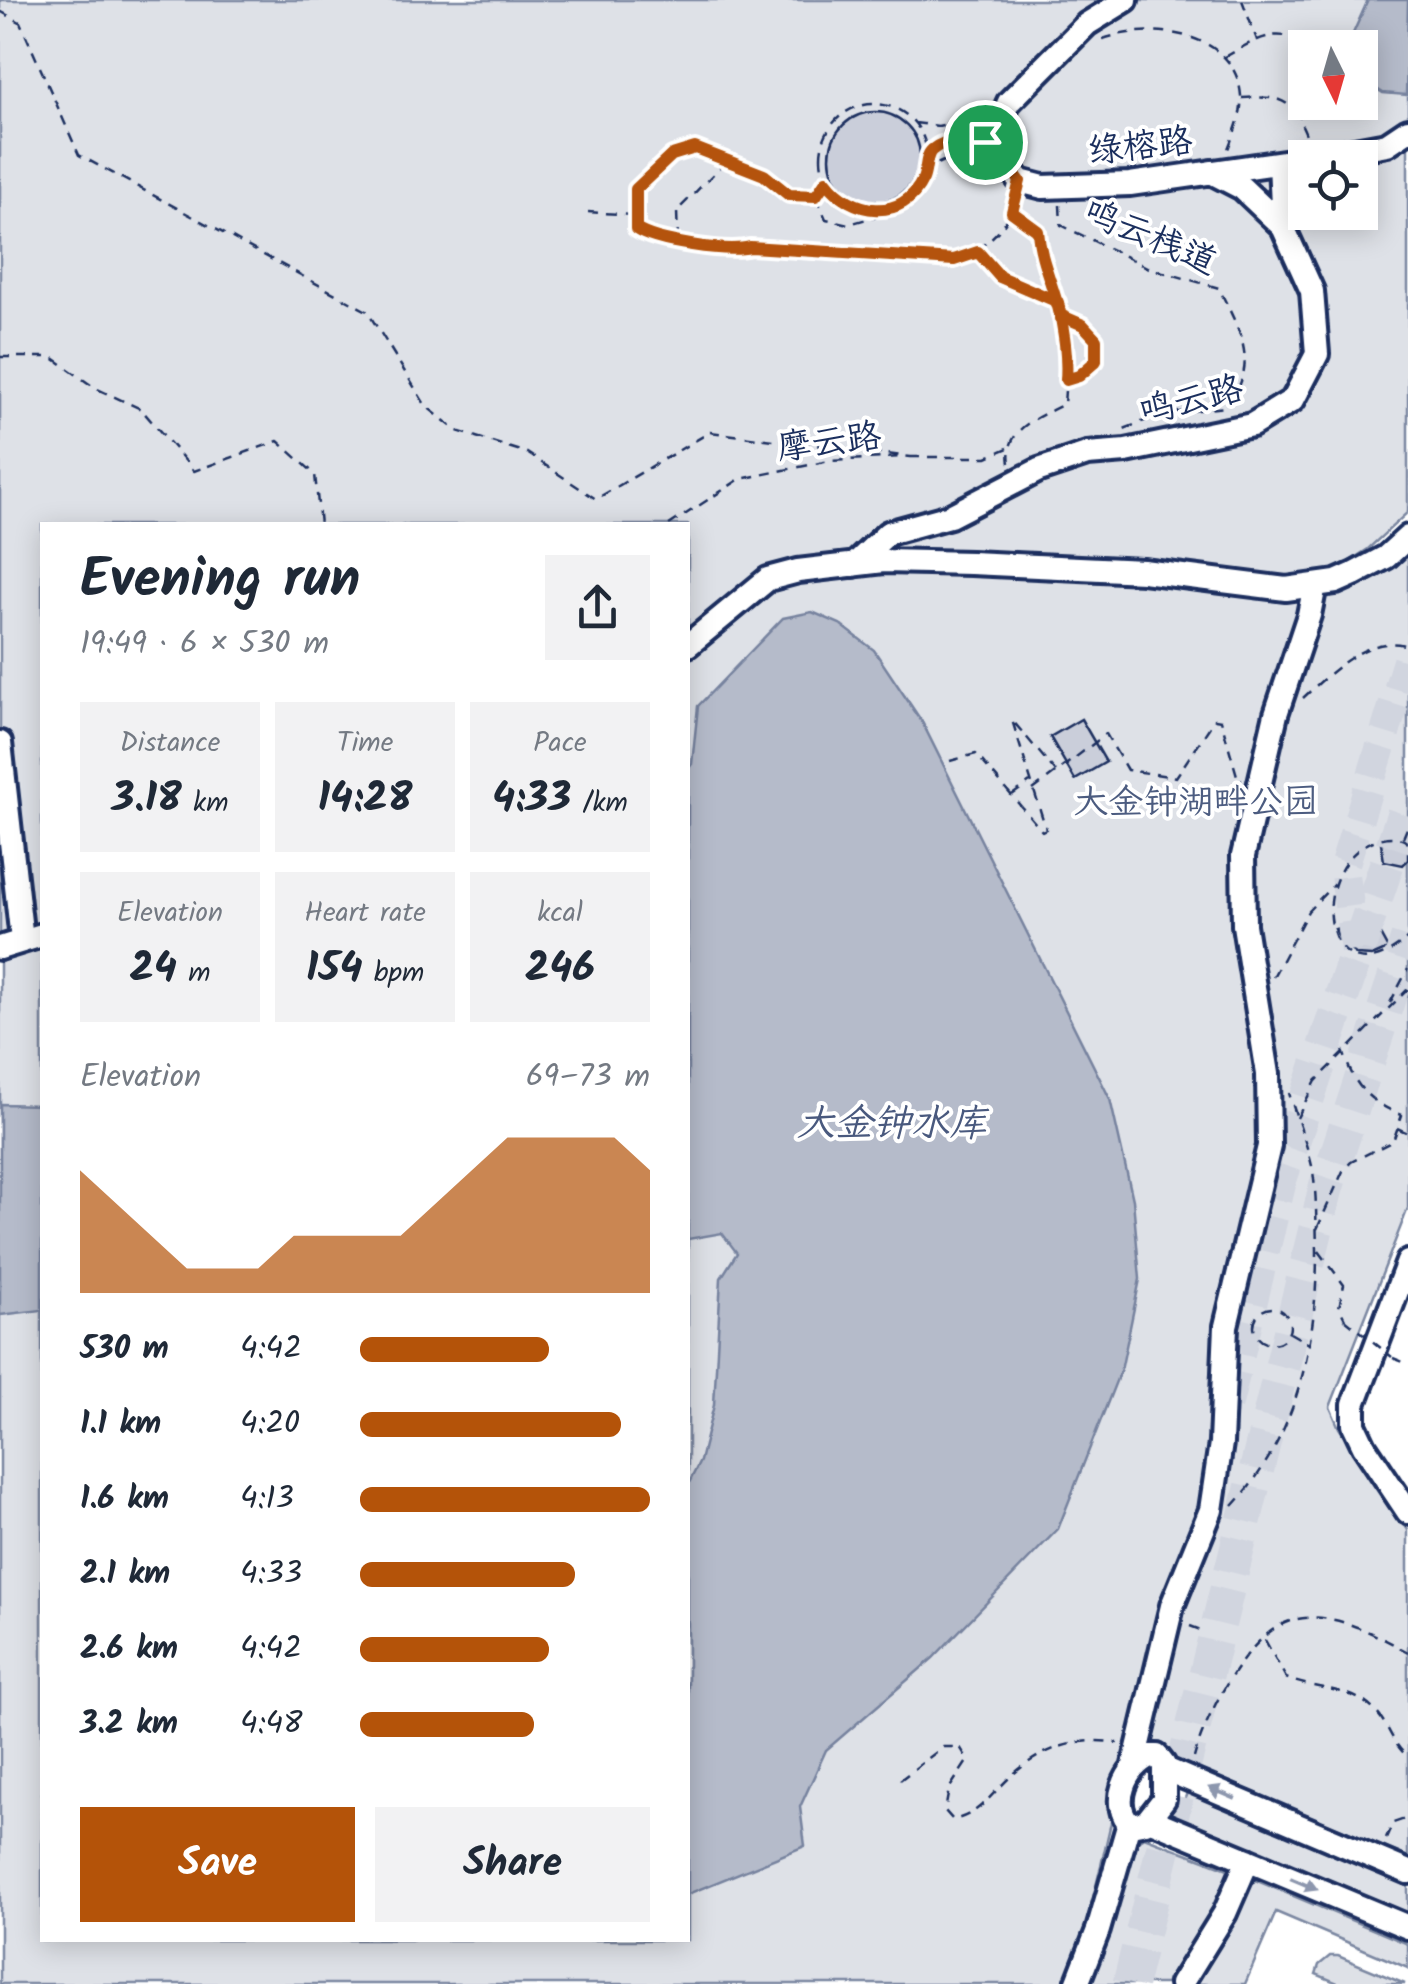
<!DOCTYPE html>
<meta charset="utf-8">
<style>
body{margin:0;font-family:Kalam,"LXGW WenKai TC",sans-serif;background:#f2f2f3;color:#1f2937;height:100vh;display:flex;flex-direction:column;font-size:38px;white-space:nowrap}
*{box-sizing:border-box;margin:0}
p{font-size:32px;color:#747a83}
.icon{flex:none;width:55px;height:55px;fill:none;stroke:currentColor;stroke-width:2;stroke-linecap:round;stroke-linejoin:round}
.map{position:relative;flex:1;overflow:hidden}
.panel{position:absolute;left:40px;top:522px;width:650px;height:1420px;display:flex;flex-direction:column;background:#fff;border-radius:0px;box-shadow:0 5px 25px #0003}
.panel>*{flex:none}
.needle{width:65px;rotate:175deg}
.fabs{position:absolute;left:1288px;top:30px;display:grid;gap:20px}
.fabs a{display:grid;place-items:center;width:90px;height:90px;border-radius:0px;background:#fff;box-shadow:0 5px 25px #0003;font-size:50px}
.pin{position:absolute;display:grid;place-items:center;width:85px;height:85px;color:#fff;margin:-42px;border:5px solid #fff;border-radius:50%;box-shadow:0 2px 10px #0007}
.round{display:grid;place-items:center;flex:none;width:105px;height:105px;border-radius:0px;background:#f2f2f3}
.headline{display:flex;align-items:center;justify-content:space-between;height:170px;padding:0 40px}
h1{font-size:55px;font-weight:700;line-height:75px}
.metrics{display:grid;grid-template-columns:repeat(3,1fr);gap:15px;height:170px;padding:10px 40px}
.metrics div{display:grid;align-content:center;border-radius:0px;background:#f2f2f3;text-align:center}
.metrics b{font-size:42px;font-weight:700}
.metrics small{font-size:28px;font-weight:400}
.metrics p{font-size:28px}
.chart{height:280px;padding:20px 40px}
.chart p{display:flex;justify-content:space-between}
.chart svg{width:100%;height:180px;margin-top:10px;fill:#b45309;opacity:.7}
.button{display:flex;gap:20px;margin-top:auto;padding:20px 40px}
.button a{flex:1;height:115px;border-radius:0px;background:#b45309;color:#fff;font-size:40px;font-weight:700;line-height:115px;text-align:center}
.button a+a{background:#f2f2f3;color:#1f2937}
ul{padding:0 40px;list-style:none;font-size:32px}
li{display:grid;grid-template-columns:160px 120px 1fr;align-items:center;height:75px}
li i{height:25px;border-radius:12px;background:#b45309}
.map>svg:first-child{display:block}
</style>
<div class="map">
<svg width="1408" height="1984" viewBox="0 0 1408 1984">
<rect width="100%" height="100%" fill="#fff"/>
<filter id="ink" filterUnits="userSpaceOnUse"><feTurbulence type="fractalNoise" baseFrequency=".01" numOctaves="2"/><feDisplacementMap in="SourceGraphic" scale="20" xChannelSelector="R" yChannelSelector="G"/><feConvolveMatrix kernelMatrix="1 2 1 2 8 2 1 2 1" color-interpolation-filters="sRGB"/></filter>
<g filter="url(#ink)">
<!-- green -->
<path fill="#dee1e7" stroke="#7c88a2" stroke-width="2.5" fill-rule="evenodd" d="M 0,0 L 1408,0 L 1408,512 L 1368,549 L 1333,572 L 1321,597 L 1365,583 L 1408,551 L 1408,1208 L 1330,1407 L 1339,1428 L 1408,1530 L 1408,1857 L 1130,1741 C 1110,1822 1095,1904 1068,1984 L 0,1984 ZM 1305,48 L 1360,48 L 1360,102 L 1305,102 ZM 1305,158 L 1360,158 L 1360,212 L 1305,212 ZM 42,525 L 688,525 L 688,1940 L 42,1940 Z
M 1188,1790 L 1408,1885 L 1408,1917 L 1176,1822 Z
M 1144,1837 L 1228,1869 L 1230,1877 L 1180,1966 L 1166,1984 L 1091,1984 L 1134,1843 Z
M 1255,1880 L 1408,1944 L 1408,1968 L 1276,1912 L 1245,1984 L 1189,1984 L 1247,1883 Z
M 1330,1956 L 1338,1956 L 1405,1984 L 1340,1984 L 1316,1974 L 1319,1965 Z"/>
<!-- water -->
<path fill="#b5bbca" stroke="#77839f" stroke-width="2.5" d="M 1368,0 L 1408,0 L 1406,95 L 1383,93 L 1360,78 L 1360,48 L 1347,47 Z
M 812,612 L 840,624 L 874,650 L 922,722 L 1110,1099 L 1133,1200 L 1140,1279 L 1122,1366 L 1058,1529 L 933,1658 L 826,1750 L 800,1807 L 805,1846 L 688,1894 L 688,1485 L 700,1461 L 714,1405 L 721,1278 L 737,1253 L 722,1233 L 688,1239 L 688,769 L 692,764 L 698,706 L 783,618 Z
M 0,1104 L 42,1105 L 42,1310 L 0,1315 Z"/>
<!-- building -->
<path fill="#caceda" stroke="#1b2f5e" stroke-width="2.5" d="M830 157a45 45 0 1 1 90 0a45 45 0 1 1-90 0Z
M 1081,719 L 1106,762 L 1075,780 L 1050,737 Z
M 1396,842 L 1408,849 L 1408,860 L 1403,865 L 1384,861 L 1381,843 Z
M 1368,920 L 1375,925 L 1388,949 L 1372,956 L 1357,955 L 1342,944 L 1335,929 Z"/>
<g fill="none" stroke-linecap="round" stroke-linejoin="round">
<!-- major-tunnel -->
<path stroke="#d1d5df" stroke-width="30" stroke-dasharray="30 15" stroke-linecap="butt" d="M 1355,951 L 1344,867 L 1408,658"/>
<!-- highway-tunnel -->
<path stroke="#d1d5df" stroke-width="35" stroke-dasharray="35 18" stroke-linecap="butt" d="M 1225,1405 L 1280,1178 L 1408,802
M 1130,1984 L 1326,1188 L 1408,938"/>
<!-- minor casing -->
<g stroke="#1b2f5e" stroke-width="30">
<path id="minor" d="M 1126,0 L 1087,24 L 1009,102 L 995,133 L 997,150 L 1020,181 L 1043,187 L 1130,184 L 1305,159
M 1312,158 L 1387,144 L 1408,130
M 1280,163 L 1283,227
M 854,565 L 888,533 L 950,516 L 1039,470 L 1087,454 L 1126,451 L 1252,425 L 1293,400 L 1317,354 L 1312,291 L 1283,227 L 1242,188 L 1211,172
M 688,645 L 768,579 L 798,571 L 884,561 L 971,563 L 1143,571 L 1286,589 L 1336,582 L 1354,574 L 1386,557 L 1408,537
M 0,743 L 22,940
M 0,948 L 42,935
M 1408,1262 L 1354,1404 L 1354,1425 L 1364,1446 L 1408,1512
M 1150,1756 L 1157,1756 L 1164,1765 L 1164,1799 L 1146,1822 L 1131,1825 C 1109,1804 1126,1766 1150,1756 Z
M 1134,1765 L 1172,1606 L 1211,1510 L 1221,1443 L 1226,1326 L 1269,1146 L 1268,1074 L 1244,925 L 1243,856 L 1276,714 L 1309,615 L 1315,585
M 1165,1769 L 1408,1872
M 1149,1819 L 1408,1927
M 1077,1984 L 1098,1930 L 1129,1823
M 1181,1984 L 1225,1913 L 1248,1860"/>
</g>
<!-- path -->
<path stroke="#1b2f5e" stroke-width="2.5" stroke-dasharray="10 8" stroke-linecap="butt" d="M 1242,0 L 1257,40
M 0,11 L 20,22 L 79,155 L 367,311 L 426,406 L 457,431 L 527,453 L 596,499 L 710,432 L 911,457
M 1103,39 C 1152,22 1236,31 1241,96 C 1243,114 1234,133 1228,149
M 1225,57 C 1252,42 1280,22 1307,48
M 1242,98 C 1282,96 1291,97 1307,137
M821 157a53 53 0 1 1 106 0a53 53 0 1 1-106 0Z
M 1299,117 L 1317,102
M 915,123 L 938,126 L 981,116
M 929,152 L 951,142 L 978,141
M 826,182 L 816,196 L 826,219 L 849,224 L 906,208 C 917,197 920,184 928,173 C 945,148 976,164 993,179
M 816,196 L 789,195 L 764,175 L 695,148 L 672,155 L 636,189 L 636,229 C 656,242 728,253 750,247 L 955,260 C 983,250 1007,228 1017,199
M 1060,205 L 1061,225 L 1149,268 L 1219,288 C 1240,333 1261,363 1226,407 L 1162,414 L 1119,431
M 588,212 L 633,215
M 678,241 L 677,211 L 724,163
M 979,253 L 999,277 L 1055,301
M 1062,315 L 1083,325 L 1096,339 L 1096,361 L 1079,376 L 1066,380
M 0,357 L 52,357 L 95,388 L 141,409 L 194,471 L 278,441 L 315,474 L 320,525
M 910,457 L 987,457 L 1008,448
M 1010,463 C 1004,428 1038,418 1064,404 C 1067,367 1067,336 1057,301 C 1050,277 1039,256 1038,231 L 1013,213
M 669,525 L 740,479 L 829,461 L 902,457
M 1303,698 C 1329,674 1368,633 1408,646
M 950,761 L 976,754 L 1042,831 L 1046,829 L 1012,720 L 1056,772
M 1033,790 L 1106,734 L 1127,770 L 1176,777 L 1215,719 L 1221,720 L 1238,779 L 1242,780
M 1012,795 L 1030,782
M 1403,838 L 1408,826
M 1408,843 C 1400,836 1390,836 1379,839 C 1301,862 1322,1013 1408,938
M 1273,977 L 1308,911 L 1334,884
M 1390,1003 L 1408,969
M 1297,1118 L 1316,1081 L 1408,989
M 1397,1128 L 1408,1133
M 1317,1229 L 1343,1171 L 1351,1162 L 1393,1141 L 1402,1115 C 1368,1102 1353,1085 1343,1050
M 1319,1251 L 1344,1285 L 1339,1307 L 1345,1319
M1254 1326a18 18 0 1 1 36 0a18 18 0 1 1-36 0Z
M 1290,1333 L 1309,1344
M 1393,1358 L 1408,1364
M 1233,1506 C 1298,1435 1317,1342 1317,1250 C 1316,1222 1317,1193 1312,1166 C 1306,1141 1296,1117 1289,1093
M 1190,1626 L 1206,1632
M 1265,1640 L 1286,1678 C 1316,1691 1352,1686 1375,1711 C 1389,1725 1392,1744 1408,1757
M 1194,1758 C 1205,1717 1246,1635 1290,1621 C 1329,1608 1375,1634 1408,1652
M 900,1780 L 943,1747 L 960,1747 L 968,1760 L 949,1789 L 945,1811 L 953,1820 C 976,1815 987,1800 1003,1784 C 1034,1752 1073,1735 1118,1743
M 1386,1839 L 1393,1823 L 1408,1818"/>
<!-- minor -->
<use href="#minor" stroke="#fff" stroke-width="22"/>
<!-- path-bridge -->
<path stroke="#1b2f5e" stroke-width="2.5" stroke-dasharray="10 8" stroke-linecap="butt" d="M 1345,1319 L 1392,1357"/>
</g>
<!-- one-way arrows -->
<defs><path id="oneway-solid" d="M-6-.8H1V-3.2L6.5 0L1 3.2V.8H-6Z" transform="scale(2.5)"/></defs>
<g fill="#8d97ae">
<use href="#oneway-solid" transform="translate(1222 1793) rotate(-157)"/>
<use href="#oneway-solid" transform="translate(1304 1884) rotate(23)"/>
</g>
</g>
<g fill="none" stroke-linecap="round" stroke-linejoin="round" filter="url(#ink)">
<!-- route casing -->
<g stroke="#fff" stroke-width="20">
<path id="route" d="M 985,142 C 969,140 945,138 932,150 C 925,156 927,170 923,179 C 903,223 851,215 826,181 L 816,196 L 789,195 L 764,175 L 695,148 L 672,155 L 636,189 L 636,229 C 655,242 728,253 750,247 L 954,260 L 978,252 L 1000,277 L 1058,302 C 1063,329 1068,352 1066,380 L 1079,376 L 1096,361 L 1096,339 L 1083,325 L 1060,315 C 1054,286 1040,261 1038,231 L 1012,212 L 1020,181 L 997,150 L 985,142"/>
</g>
<!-- route -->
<use href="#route" stroke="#b45309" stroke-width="12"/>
</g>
<g text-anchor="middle" stroke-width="8" stroke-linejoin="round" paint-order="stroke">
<!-- street labels -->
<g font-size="35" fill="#1b2f5e" stroke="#fff">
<text transform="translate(1140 145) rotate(-6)" y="12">绿榕路</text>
<text transform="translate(1151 236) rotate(23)" y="12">鸣云栈道</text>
<text transform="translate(1191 399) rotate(-14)" y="12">鸣云路</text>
<text transform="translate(829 441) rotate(-7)" y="12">摩云路</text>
</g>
<!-- park labels -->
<g font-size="35" fill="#4c5c80" stroke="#fff">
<text x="1196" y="813">大金钟湖畔公园</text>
</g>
<!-- water labels -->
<g font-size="38" font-style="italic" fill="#49597e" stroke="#fff">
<text x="892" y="1135">大金钟水库</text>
</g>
</g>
</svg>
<div class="fabs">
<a><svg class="needle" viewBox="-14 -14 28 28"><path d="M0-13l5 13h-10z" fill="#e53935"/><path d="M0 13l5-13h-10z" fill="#747a83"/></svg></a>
<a><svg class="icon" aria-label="locate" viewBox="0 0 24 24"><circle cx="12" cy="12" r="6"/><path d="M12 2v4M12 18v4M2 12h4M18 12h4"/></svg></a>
</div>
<div class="pin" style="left:985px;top:142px;background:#1e9e55"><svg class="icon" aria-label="arrive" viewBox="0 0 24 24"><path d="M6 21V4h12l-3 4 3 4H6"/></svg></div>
<section class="panel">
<div class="headline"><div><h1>Evening run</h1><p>19:49 · 6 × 530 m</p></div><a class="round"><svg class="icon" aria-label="share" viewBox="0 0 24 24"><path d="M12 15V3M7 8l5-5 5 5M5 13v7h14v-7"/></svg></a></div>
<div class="metrics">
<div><p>Distance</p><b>3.18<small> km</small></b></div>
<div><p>Time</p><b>14:28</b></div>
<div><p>Pace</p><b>4:33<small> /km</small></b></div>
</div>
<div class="metrics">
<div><p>Elevation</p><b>24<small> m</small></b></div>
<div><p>Heart rate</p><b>154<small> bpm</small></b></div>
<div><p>kcal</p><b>246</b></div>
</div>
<div class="chart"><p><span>Elevation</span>69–73 m</p>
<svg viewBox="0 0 160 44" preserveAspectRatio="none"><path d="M0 44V14L10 22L20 30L30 38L40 38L50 38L60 30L70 30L80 30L90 30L100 22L110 14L120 6L130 6L140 6L150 6L160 14V44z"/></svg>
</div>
<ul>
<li><b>530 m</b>4:42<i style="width:65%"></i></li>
<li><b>1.1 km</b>4:20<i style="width:90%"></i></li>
<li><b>1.6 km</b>4:13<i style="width:100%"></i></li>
<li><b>2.1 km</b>4:33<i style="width:74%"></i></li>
<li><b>2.6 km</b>4:42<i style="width:65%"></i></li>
<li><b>3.2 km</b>4:48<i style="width:60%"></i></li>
</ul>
<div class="button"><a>Save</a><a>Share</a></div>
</section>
</div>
